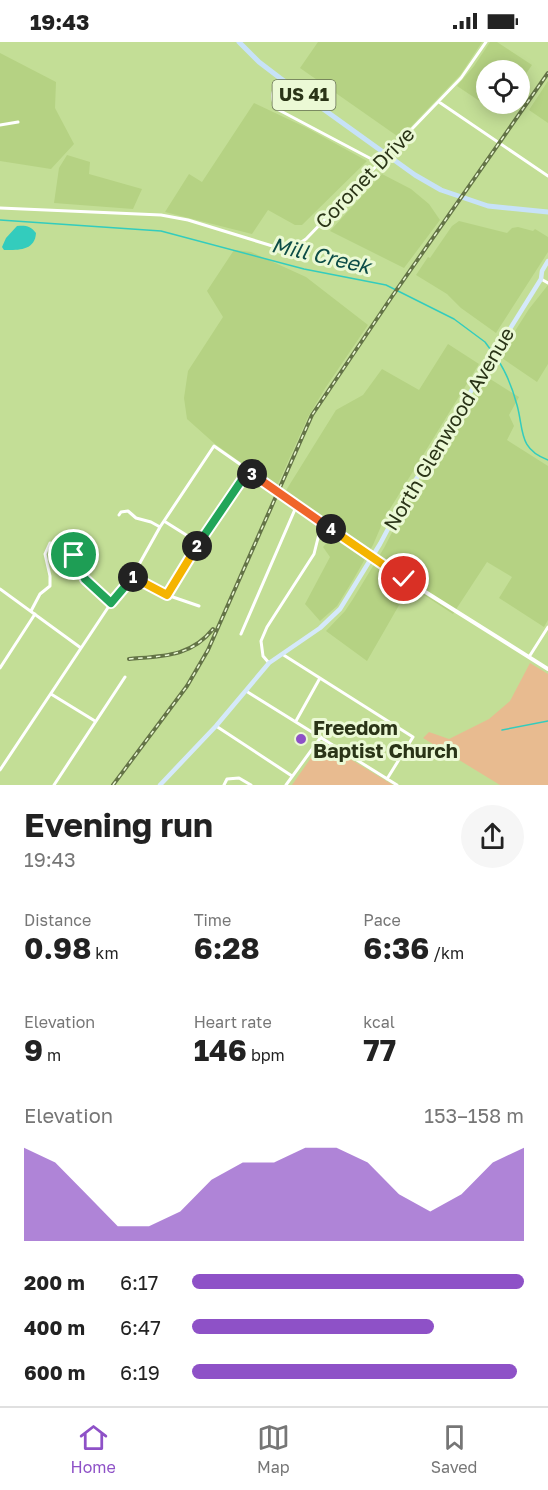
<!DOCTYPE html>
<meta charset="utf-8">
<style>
body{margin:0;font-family:"Golos Text",sans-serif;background:#f6f6f6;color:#222;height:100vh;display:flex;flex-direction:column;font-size:22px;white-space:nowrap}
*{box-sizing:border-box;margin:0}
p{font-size:20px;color:#767676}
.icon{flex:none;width:33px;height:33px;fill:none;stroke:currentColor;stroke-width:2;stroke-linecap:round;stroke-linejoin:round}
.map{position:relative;height:743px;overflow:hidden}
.drawer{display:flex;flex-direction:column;background:#fff;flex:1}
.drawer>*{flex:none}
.controls{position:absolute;left:476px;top:18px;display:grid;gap:12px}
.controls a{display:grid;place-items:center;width:54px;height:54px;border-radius:50%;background:#fff;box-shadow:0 3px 15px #0003;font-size:30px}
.pin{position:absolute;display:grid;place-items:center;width:51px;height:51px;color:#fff;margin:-26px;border:3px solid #fff;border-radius:50%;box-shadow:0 2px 6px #0007}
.km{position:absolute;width:30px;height:30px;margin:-15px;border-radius:50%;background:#222;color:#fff;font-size:16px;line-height:30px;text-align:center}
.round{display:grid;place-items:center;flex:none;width:63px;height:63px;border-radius:32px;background:#f6f6f6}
.head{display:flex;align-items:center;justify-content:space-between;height:102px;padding:0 24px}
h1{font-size:33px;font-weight:700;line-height:45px}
.figures{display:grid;grid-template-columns:repeat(3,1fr);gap:9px;height:102px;padding:6px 24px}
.figures div{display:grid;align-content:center}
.figures b{font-size:30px;font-weight:700}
.figures small{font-size:16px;font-weight:400}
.figures p{font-size:16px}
.chart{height:168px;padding:12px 24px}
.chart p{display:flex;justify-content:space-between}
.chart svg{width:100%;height:108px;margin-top:6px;fill:#8e51c7;opacity:.7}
ul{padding:0 24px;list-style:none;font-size:20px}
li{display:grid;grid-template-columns:96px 72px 1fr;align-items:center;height:45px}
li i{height:15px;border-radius:8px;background:#8e51c7}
.status{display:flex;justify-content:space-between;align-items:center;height:42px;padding:0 30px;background:#fff;direction:ltr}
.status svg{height:16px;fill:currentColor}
.menu{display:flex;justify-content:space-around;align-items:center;height:84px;border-top:2px solid #e0e0e0;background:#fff;font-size:16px;color:#767676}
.menu a{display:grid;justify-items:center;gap:3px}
.menu .on{color:#8e51c7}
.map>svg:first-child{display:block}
</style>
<div class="status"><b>19:43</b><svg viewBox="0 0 49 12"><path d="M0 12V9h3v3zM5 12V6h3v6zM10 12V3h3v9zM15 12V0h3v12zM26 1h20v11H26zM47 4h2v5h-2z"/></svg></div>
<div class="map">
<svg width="548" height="743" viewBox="0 0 548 743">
<rect width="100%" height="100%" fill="#c3de96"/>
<!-- built -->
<path fill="#b5d283" d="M 318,0 L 482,0 L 461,32 L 400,96 L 300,26 Z
M 490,0 L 497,0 L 532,23 L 519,42 L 519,28 L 486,28 L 486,62 L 506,62 L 499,72 L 457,44 L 474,24 Z
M 0,11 L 56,40 L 55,66 L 74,102 L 51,127 L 0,119 Z
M 548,39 L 548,81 L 529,68 Z
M 254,61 L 307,86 L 367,119 L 302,183 L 295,183 L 268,168 L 252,192 L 165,170 L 189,132 L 202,140 Z
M 67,113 L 90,120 L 89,132 L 142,147 L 133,167 L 54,161 L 59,126 Z
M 382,132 L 411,147 L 429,162 L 440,178 L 404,226 L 330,189 Z
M 459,179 L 507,191 L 512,186 L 518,185 L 533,189 L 535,187 L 548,195 L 548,210 L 496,291 L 461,266 L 447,252 L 416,233 L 428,215 L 430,216 L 452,184 Z
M 234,208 L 251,210 L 306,235 L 368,283 L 326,345 L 308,375 L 276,446 L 215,402 L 187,377 L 184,356 L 188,329 L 223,275 L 207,249 Z
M 548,243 L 548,322 L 537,340 L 499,314 L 529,267 Z
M 448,302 L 479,322 L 385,475 L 373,503 L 353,538 L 337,564 L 320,579 L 305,562 L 330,515 L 323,505 L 339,487 L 285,450 L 336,368 L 363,353 L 382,327 L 419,348 Z
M 487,335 L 519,355 L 509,373 L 514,384 L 507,398 L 548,424 L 548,578 L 544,585 L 499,556 L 512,535 L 487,520 L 453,572 L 410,544 L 367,619 L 326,589 L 345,569 L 353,557 L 384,506 L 401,473 Z"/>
<!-- green -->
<path fill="#e8bb90" d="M 530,621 L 548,632 L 548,743 L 500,743 L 423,696 L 429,690 L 449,697 L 489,677 L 510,659 Z
M 322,700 L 393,743 L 292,743 Z"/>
<!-- water -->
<path fill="#33ccbd" d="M 17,184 C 25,183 31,184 36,191 C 35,209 18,208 4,208 L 2,205 L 6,196 Z"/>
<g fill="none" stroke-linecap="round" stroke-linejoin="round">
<!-- stream -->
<path stroke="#33ccbd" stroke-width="1.5" d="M 0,178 L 161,189 L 304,227 L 386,243 L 454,277 L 485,300 L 493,311
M 496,315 C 505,328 513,348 517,363 C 524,388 518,407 548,418
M 502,688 L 548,679"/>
<!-- minor -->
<path stroke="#fff" stroke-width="3" d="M 280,36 C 273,46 269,56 277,67 L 379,121
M 439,60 L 548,134
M 0,83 L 18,80
M 0,166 L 161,173 L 188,178 L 279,206 L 294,205 L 306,197 L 461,36 L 486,0
M 541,237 L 548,241
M 119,473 L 121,470 L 128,469 L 136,476 L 151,480 L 160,485
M 164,479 L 199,501
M 132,535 L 167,553 L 199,564
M 0,547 L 81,606
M 167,553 L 187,519 L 248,429
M 31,569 L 40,552 L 50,544 L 50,534 L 45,512 L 50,501 L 64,503 L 73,513 L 85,537 L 111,560
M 241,592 L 296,465
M 282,612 L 413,695 L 387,737
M 529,615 L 548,585
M 269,621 L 263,614 L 261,599 L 267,585 L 314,512 L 322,480
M 0,626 L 35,572
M 246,649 L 397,743
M 51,652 L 95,679
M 296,679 L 320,636
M 216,684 L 292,734
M 0,728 L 111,561 L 132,535 L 160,485 L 214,404 L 373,515
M 54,743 L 125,635
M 224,743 L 227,737 L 239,736 L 251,743
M 286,743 L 321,695"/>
<!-- tertiary -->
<path stroke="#fff" stroke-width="4" d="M 373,515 L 384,524 L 548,627"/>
<!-- primary -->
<path stroke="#d5e9fa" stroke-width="4.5" d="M 160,743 L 216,684 L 269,621 L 320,586 L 340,567 L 380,502 L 405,455 L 541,237 L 542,229 L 548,219"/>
<!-- trunk -->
<path stroke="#c7e2f8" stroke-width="5" d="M 239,0 L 259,20 L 280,36 L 415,133 L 441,148 L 488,164 L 548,170"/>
<!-- rail casing -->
<g stroke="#637346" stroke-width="4">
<path id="rail" d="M 129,617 C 162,614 191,615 213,587
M 113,743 L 187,644 L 208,608 L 312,373 L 393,253 L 548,31"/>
</g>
<!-- rail -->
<use href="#rail" stroke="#ebf9d5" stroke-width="1.5" stroke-dasharray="4.5" stroke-linecap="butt"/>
</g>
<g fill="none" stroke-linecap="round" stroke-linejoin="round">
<!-- split-1 casing -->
<g stroke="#fff" stroke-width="12">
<path id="split-1" d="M 74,513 L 85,537 L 111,561 L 133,535"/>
</g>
<!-- split-2 casing -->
<g stroke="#fff" stroke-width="12">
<path id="split-2" d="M 133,535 L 167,553 L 197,504"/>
</g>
<!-- split-3 casing -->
<g stroke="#fff" stroke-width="12">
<path id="split-3" d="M 197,504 L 248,429 L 252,432"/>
</g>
<!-- split-4 casing -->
<g stroke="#fff" stroke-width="12">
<path id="split-4" d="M 252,432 L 331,487"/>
</g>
<!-- split-5 casing -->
<g stroke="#fff" stroke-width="12">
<path id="split-5" d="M 331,487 L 404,537"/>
</g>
<!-- split-1 -->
<use href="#split-1" stroke="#22a559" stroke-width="8"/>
<!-- split-2 -->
<use href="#split-2" stroke="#f5b400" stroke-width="8"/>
<!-- split-3 -->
<use href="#split-3" stroke="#22a559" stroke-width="8"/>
<!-- split-4 -->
<use href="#split-4" stroke="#f0652b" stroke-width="8"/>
<!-- split-5 -->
<use href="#split-5" stroke="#f5b400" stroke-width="8"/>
</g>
<!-- markers -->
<circle fill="#8e51c7" stroke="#ebf9d5" stroke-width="2" cx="301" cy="697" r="6"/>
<g text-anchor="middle" stroke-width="6" stroke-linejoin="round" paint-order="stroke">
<!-- shield labels -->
<rect fill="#ebf9d5" stroke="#646f50" stroke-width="1.5" x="272.5" y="38" width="63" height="30" rx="4.5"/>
<g font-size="18" font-weight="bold" fill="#2a3417">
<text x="304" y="59">US 41</text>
</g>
<!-- street labels -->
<g font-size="20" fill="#2a3417" stroke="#ebf9d5">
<text transform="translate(365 136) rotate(-46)" y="7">Coronet Drive</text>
<text transform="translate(449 387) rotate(-59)" y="7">North Glenwood Avenue</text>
</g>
<!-- poi labels -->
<g font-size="20" font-weight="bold" fill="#2a3417" stroke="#ebf9d5" text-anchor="start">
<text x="313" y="693">Freedom<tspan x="313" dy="23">Baptist Church</tspan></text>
</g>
<!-- water labels -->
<g font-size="21" font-style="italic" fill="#0d4d47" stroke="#ebf9d5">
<text transform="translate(321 214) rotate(13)" y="7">Mill Creek</text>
</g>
</g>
</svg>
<div class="controls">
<a><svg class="icon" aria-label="locate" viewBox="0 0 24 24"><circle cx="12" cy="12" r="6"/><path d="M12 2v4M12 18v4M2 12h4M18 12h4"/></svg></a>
</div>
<div class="pin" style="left:74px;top:513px;background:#1e9e55"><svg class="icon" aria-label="arrive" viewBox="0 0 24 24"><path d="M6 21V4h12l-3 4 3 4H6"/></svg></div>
<div class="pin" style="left:404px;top:537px;background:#d93025"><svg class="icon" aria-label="check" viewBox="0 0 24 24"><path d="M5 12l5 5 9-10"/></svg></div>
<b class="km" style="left:133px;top:535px">1</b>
<b class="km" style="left:197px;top:504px">2</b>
<b class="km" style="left:252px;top:432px">3</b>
<b class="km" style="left:331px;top:487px">4</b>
</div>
<section class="drawer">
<div class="head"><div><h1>Evening run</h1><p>19:43</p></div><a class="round"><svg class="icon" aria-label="share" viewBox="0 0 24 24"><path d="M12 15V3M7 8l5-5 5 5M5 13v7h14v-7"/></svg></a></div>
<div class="figures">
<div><p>Distance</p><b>0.98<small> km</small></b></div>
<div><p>Time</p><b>6:28</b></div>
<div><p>Pace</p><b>6:36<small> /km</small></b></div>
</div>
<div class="figures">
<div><p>Elevation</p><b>9<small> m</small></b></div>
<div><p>Heart rate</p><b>146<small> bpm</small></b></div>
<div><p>kcal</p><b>77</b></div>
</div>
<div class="chart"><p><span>Elevation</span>153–158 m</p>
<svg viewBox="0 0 160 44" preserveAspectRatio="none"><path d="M0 44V6L10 12L20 25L30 38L40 38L50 32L60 19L70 12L80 12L90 6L100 6L110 12L120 25L130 32L140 25L150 12L160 6V44z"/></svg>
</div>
<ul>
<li><b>200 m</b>6:17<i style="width:100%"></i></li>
<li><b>400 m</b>6:47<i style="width:73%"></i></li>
<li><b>600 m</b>6:19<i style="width:98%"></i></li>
</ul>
</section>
<nav class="menu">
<a class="on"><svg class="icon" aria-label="home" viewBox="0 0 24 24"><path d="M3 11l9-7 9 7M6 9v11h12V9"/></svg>Home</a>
<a><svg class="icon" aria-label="map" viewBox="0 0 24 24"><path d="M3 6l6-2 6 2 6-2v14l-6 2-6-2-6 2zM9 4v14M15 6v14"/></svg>Map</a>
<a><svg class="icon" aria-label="saved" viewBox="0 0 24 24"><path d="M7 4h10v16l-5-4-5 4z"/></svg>Saved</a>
</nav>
